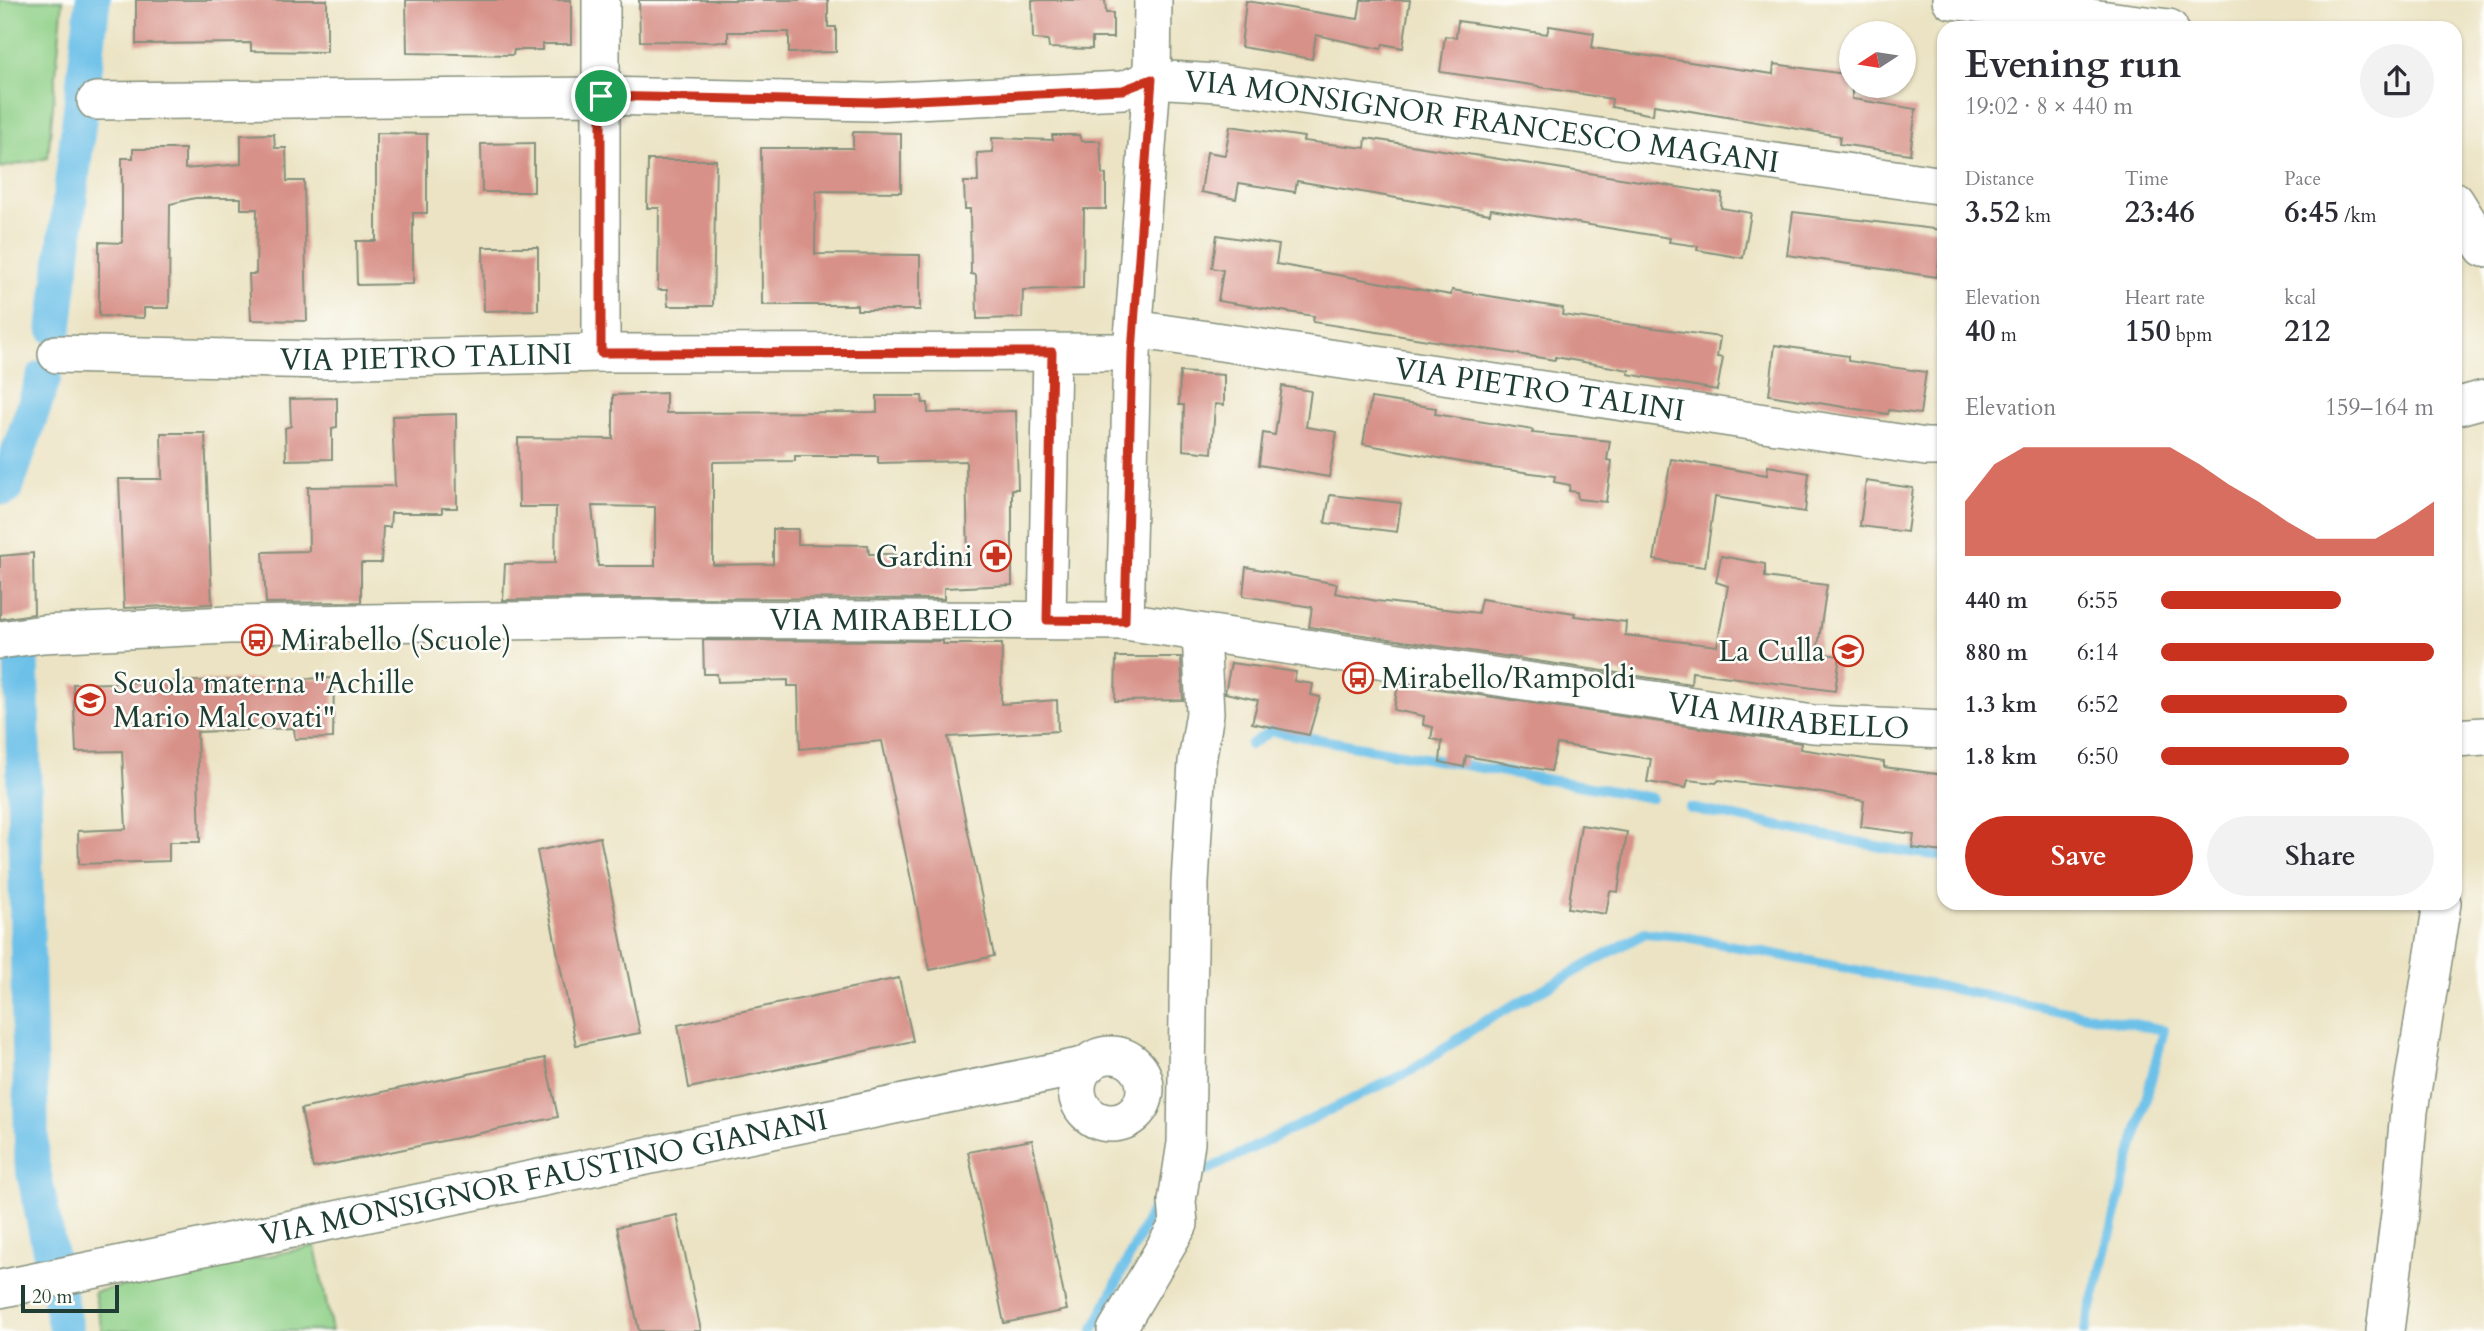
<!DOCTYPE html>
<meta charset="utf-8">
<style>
body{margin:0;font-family:Cardo,serif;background:#f2f2f3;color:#2b2b33;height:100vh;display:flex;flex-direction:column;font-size:26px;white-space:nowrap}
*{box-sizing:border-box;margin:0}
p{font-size:23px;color:#7c7c81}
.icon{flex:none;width:38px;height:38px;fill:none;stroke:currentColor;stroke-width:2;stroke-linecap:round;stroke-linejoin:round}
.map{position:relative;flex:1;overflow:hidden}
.panel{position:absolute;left:1937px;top:21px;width:525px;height:889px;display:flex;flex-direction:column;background:#fff;border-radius:21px;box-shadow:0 2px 5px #0004}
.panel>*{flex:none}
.needle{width:46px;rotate:258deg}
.controls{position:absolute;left:1839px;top:21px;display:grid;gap:14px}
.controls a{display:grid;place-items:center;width:77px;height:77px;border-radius:50%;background:#fff;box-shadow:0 2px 5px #0004;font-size:35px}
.scale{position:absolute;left:21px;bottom:18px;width:98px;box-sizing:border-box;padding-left:7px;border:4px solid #1f3d34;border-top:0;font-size:19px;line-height:24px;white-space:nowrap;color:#1f3d34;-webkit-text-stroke:5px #fdfcf7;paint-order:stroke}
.pin{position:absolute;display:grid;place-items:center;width:60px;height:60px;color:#fff;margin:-30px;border:4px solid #fff;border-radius:50%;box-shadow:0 2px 7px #0007}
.round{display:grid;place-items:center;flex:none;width:74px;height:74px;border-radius:37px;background:#f2f2f3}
.summary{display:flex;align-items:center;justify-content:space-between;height:119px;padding:0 28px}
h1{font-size:38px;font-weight:700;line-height:52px}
.figures{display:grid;grid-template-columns:repeat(3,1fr);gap:10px;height:119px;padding:7px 28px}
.figures div{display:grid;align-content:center}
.figures b{font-size:30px;font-weight:700}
.figures small{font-size:19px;font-weight:400}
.figures p{font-size:19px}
.chart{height:196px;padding:14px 28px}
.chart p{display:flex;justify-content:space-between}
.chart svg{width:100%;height:126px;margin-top:7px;fill:#c8321e;opacity:.7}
.action{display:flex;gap:14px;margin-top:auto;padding:14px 28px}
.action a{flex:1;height:80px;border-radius:42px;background:#c8321e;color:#fff;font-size:28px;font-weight:700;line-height:80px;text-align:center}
.action a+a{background:#f2f2f3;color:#2b2b33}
ul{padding:0 28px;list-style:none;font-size:23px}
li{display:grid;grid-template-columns:112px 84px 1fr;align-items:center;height:52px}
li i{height:18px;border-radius:9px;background:#c8321e}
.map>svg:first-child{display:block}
</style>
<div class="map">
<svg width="2484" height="1331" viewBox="0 0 2484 1331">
<rect width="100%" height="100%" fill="#fdfcf7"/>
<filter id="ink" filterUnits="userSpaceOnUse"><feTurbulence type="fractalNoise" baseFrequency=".0143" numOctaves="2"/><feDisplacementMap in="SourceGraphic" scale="14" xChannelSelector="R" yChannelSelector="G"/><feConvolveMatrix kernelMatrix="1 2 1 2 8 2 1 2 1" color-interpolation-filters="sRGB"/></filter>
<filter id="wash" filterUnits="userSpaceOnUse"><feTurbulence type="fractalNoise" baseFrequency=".00686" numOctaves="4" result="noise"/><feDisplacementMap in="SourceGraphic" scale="28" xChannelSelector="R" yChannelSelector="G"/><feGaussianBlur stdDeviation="1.57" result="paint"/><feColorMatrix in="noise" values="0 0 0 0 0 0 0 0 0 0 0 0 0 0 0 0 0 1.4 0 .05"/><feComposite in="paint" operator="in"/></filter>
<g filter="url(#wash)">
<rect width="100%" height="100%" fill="#ebe3c3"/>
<!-- green -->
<path fill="#8fd088" stroke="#57865e" stroke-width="2" d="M 0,0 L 63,0 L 48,158 L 0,168 Z
M 315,1246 L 332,1331 L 102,1331 L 94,1292 Z"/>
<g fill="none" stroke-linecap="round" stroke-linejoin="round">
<!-- stream -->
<path stroke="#6dc1e9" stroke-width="10" d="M 1250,745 L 1271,731 L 1652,798
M 1690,808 L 1901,851 L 1944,856
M 1195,1176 L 1414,1069 L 1485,1021 L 1645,933 L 1681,936 L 2164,1030 L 2085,1331
M 1093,1331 L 1155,1204 L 1166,1193"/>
<!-- canal -->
<path stroke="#6dc1e9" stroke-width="35" d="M 55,328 L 93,0
M 6,488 L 44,377
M 21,651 L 32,1164 L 66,1331"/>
</g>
<g id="blocks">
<!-- building -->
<path fill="#d79188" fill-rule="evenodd" d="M 136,0 L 327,0 L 327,52 L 251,51 L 251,43 L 136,44 Z
M 406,0 L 571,0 L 571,44 L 542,44 L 542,50 L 514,50 L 513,55 L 407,53 Z
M 639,0 L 828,0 L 828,27 L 836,27 L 836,52 L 789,53 L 789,32 L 728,32 L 728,42 L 640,41 Z
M 1032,0 L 1105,0 L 1106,13 L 1113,13 L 1113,38 L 1092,38 L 1092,49 L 1049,48 L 1048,40 L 1033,39 Z
M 1361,0 L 1410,0 L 1403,48 L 1383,44 L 1381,49 L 1316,35 L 1312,59 L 1241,47 L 1246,1 L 1358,19 Z
M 1458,21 L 1547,34 L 1549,26 L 1594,33 L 1592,48 L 1773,74 L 1774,64 L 1852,75 L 1852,99 L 1916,109 L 1910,154 L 1839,144 L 1840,136 L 1654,105 L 1653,115 L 1611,107 L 1612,99 L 1539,87 L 1539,86 L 1440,72 L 1445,36 L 1456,37 Z
M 1230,126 L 1304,137 L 1303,141 L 1365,148 L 1366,138 L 1722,194 L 1721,208 L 1751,213 L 1743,258 L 1697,250 L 1698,246 L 1669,242 L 1670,238 L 1491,209 L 1490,214 L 1297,181 L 1295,192 L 1239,183 L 1236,199 L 1201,192 L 1207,152 L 1225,155 Z
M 853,132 L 901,133 L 901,192 L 816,191 L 815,254 L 920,255 L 920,310 L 857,310 L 857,305 L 762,305 L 761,148 L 853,148 Z
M 376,133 L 427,134 L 427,213 L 413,213 L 413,284 L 357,285 L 356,241 L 376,241 Z
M 274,134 L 275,148 L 286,148 L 287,181 L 304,181 L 307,321 L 251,320 L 249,274 L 256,274 L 257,209 L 241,209 L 241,198 L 195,198 L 170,204 L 169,308 L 144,308 L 144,318 L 99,316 L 99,242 L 122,243 L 122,158 L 133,158 L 133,149 L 185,149 L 185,169 L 241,164 L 241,135 Z
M 1052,135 L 1079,135 L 1081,141 L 1100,141 L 1102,174 L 1106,175 L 1106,209 L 1084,209 L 1083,288 L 1023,290 L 1022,318 L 977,319 L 976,275 L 971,274 L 970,209 L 965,209 L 964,182 L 978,182 L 977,153 L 993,152 L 992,138 L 1053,140 Z
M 534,143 L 534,192 L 482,192 L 481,144 Z
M 648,160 L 716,160 L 713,306 L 668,306 L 667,290 L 658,290 L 659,208 L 647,208 Z
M 1793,212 L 1943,230 L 1937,277 L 1787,255 Z
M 1217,235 L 1279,245 L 1276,264 L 1451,295 L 1452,290 L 1563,308 L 1562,315 L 1720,337 L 1717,357 L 1723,358 L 1717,390 L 1628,374 L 1629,370 L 1555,357 L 1555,360 L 1313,322 L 1314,316 L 1218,301 L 1223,270 L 1212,268 Z
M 483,247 L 538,247 L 538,310 L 484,311 Z
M 1775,345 L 1848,356 L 1848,361 L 1926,372 L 1920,414 L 1889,410 L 1888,414 L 1769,395 Z
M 1180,372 L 1224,375 L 1224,405 L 1215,404 L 1212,453 L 1183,450 L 1184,405 L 1179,405 Z
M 1282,386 L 1311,391 L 1306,427 L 1337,432 L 1329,477 L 1259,465 L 1263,433 L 1275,435 Z
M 666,393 L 666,413 L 877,412 L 877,396 L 922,396 L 923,403 L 928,403 L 928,413 L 1016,411 L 1018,489 L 1012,489 L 1012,585 L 944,588 L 944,599 L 646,598 L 503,600 L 505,564 L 555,563 L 556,507 L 519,507 L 518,438 L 613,439 L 613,395 ZM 795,456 L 878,456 L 878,463 L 966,461 L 968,561 L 895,562 L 895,554 L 869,554 L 868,545 L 798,544 L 798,529 L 773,529 L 773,564 L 713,565 L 713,462 L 795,461 ZM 592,506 L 655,507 L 655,566 L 598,566 Z
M 337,398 L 337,427 L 332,428 L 332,459 L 286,460 L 285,428 L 291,426 L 290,399 Z
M 1371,398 L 1436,408 L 1435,414 L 1533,430 L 1532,433 L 1610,441 L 1607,460 L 1612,461 L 1606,502 L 1578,499 L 1577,492 L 1569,491 L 1570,485 L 1554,482 L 1555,476 L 1493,468 L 1363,444 Z
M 456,414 L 457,508 L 442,508 L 442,513 L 391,513 L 390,527 L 383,527 L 381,563 L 361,563 L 361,602 L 266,603 L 263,552 L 309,551 L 308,487 L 395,486 L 392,416 Z
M 161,433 L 205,433 L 212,604 L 124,608 L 119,479 L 162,479 Z
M 1671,459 L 1767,475 L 1768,466 L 1809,473 L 1805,512 L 1715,497 L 1705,567 L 1654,560 Z
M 1866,481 L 1913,488 L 1907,532 L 1860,526 Z
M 1330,495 L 1401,503 L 1397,532 L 1325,523 Z
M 33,553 L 34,614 L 0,619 L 0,556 Z
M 1721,556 L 1765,564 L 1765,577 L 1827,585 L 1817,653 L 1840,656 L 1835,691 L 1692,672 L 1691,684 L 1309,627 L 1312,607 L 1243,596 L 1246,567 L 1337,584 L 1335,593 L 1377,601 L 1478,613 L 1481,599 L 1575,613 L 1574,616 L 1626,622 L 1625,635 L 1717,646 L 1728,586 L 1716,582 Z
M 703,640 L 943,641 L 943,644 L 1002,644 L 1001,704 L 1057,700 L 1058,731 L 948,737 L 994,956 L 930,970 L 882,741 L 800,749 L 798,686 L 788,686 L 788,680 L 718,682 L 717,674 L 704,674 Z
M 1116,657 L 1181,657 L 1183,700 L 1115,701 Z
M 1231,663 L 1296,672 L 1294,681 L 1313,684 L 1311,695 L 1320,697 L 1309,735 L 1252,723 L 1258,700 L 1225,693 Z
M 334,678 L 333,738 L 295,739 L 294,728 L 197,732 L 200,842 L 169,842 L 169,861 L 79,864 L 78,831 L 126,829 L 122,751 L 76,752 L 73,684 Z
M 1398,683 L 1801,743 L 1800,749 L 1884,762 L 1884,767 L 1944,775 L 1944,852 L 1912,848 L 1914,834 L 1861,827 L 1864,801 L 1816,792 L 1719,780 L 1716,783 L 1688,780 L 1686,788 L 1647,782 L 1651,759 L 1557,744 L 1551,771 L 1466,756 L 1464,767 L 1440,762 L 1442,741 L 1431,739 L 1433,727 L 1423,725 L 1424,716 L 1394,710 Z
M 1581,825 L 1627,832 L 1618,892 L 1610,891 L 1606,914 L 1568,908 Z
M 600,837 L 640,1033 L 576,1045 L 537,851 Z
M 899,978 L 913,1041 L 689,1088 L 678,1025 Z
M 545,1058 L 558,1117 L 313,1168 L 301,1109 Z
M 1032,1140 L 1067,1310 L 1004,1323 L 968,1152 Z
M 677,1215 L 701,1331 L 639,1331 L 617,1227 Z"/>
</g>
</g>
<g filter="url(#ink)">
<use href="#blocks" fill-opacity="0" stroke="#85907c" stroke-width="2"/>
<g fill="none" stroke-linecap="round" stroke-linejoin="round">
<!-- minor casing -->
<g stroke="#85907c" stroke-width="40">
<g id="minor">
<path d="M 601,0 L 601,353"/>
<path d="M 1951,0 L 2169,28"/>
<path id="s1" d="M 96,101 L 601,96 L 873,102 L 1123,90 L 1152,79 L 1218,83 L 1944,186"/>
<path d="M 2455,201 L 2484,248"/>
<path id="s2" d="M 1134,329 L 1926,447 L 1944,447"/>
<path id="s3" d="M 57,354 L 325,360 L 601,353 L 1132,352"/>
<path d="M 2455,407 L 2484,399"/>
<path d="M 1047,620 L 1052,352"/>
<path d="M 1125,621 L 1132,352 L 1152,79 L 1153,0"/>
<path id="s4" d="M 0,640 L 43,634 L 228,625 L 646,619 L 1125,621 L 1813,724 L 1944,730"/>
<path d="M 2455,738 L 2484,736"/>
<circle cx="1111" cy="1089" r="34"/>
<path id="s5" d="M 0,1289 L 1088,1065"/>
<path d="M 1116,1331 L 1179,1224 L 1177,1201 L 1186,1143 L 1190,883 L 1197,762 L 1205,713 L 1201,633"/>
<path d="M 2385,1331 L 2400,1214 L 2409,1111 L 2442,903"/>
</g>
</g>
<!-- minor -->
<use href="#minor" stroke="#fff" stroke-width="37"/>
</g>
</g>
<g fill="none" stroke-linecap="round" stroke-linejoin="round" filter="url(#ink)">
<!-- route casing -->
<g stroke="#fff" stroke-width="14">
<path id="route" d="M 1152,79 L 1132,352 L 1125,621 L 1047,620 L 1052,352 L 601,353 L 601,96 L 873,102 L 1123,90 Z"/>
</g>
<!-- route -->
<use href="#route" stroke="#c8321e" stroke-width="9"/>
</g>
<!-- icons -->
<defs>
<g id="pharmacy-ring" transform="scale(1.575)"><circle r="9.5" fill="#fdfcf7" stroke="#c8321e" stroke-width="1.5"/><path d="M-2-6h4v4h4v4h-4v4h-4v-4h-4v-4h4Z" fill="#c8321e"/></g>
<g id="bus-ring" transform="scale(1.575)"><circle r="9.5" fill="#fdfcf7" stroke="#c8321e" stroke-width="1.5"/><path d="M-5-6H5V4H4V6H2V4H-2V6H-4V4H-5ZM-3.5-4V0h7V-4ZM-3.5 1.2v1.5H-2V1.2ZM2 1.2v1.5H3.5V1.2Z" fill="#c8321e"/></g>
<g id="school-ring" transform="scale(1.575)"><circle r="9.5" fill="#fdfcf7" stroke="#c8321e" stroke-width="1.5"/><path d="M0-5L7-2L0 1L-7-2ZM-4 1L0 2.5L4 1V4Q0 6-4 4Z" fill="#c8321e"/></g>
</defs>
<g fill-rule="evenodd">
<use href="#pharmacy-ring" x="996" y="556"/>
<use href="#bus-ring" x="257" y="640"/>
<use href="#school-ring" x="1848" y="651"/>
<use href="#bus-ring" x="1358" y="678"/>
<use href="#school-ring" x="90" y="700"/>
</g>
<g text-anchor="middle" stroke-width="5" stroke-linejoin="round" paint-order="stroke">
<!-- street labels -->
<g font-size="30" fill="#1f3d34" stroke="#fdfcf7">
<text dy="10" stroke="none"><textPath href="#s1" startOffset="1391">VIA MONSIGNOR FRANCESCO MAGANI</textPath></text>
<text dy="10" stroke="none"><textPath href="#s3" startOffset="369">VIA PIETRO TALINI</textPath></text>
<text dy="10" stroke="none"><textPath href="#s2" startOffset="410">VIA PIETRO TALINI</textPath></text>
<text dy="10" stroke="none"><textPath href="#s4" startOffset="892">VIA MIRABELLO</textPath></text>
<text dy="10" stroke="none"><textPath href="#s4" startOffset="1796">VIA MIRABELLO</textPath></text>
<text dy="10" stroke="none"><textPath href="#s5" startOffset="555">VIA MONSIGNOR FAUSTINO GIANANI</textPath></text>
</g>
<!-- poi labels -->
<g font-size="30" fill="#1f3d34" stroke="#fdfcf7" text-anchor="start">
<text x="973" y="566" text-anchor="end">Gardini</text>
<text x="280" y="650">Mirabello (Scuole)</text>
<text x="1825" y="661" text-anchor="end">La Culla</text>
<text x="1381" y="688">Mirabello/Rampoldi</text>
<text x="113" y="693">Scuola materna "Achille<tspan x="113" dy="34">Mario Malcovati"</tspan></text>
</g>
</g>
</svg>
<div class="controls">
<a><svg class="needle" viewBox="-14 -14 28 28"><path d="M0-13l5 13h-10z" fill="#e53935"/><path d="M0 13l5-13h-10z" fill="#7c7c81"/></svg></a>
</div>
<div class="scale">20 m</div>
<div class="pin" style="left:601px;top:96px;background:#1e9e55"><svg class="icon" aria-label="arrive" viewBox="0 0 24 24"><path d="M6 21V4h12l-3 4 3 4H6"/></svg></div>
<section class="panel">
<div class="summary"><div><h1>Evening run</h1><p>19:02 · 8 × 440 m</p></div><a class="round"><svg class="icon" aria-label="share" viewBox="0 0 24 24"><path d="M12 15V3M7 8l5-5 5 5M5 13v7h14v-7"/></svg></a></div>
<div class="figures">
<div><p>Distance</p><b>3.52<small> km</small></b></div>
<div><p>Time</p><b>23:46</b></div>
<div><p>Pace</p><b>6:45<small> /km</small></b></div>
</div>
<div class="figures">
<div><p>Elevation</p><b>40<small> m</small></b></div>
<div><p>Heart rate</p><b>150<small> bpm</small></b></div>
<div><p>kcal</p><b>212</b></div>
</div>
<div class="chart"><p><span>Elevation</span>159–164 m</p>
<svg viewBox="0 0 160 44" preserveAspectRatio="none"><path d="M0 44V25L10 12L20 6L30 6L40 6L50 6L60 6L70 6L80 12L90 19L100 25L110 32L120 38L130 38L140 38L150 32L160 25V44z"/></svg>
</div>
<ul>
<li><b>440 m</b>6:55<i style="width:66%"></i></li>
<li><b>880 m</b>6:14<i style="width:100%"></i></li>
<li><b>1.3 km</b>6:52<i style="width:68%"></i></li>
<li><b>1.8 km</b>6:50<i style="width:69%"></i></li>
</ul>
<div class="action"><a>Save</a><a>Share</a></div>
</section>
</div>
